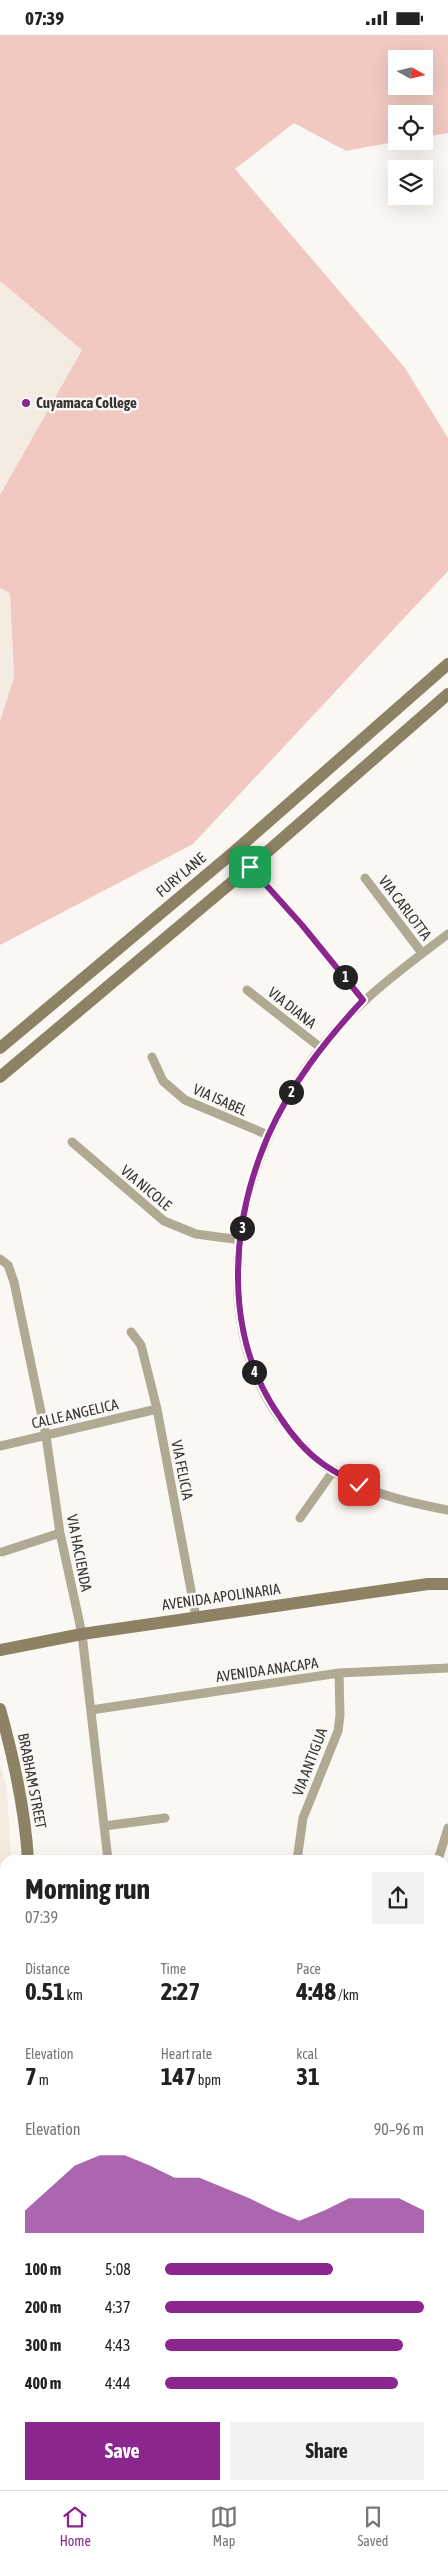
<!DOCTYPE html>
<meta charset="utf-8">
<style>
body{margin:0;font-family:"Asap Condensed",sans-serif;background:#f2f2f2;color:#222;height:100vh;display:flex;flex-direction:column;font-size:19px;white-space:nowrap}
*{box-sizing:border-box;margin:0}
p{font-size:16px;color:#767676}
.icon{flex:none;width:28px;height:28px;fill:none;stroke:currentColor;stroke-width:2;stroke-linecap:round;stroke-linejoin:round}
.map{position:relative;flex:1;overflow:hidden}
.drawer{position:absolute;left:0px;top:1820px;width:449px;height:635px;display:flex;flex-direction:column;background:#fff;border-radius:15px 15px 0 0;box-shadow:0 5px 20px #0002}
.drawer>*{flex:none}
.needle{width:32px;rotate:98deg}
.buttons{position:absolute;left:388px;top:15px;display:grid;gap:10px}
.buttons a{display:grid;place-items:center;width:45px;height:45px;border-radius:0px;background:#fff;box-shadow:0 5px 20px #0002;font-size:25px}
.pin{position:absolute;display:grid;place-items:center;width:42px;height:42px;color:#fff;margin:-21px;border-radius:10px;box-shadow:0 2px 8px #0006}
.km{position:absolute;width:25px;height:25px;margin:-12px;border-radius:50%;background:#222;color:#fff;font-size:14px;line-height:25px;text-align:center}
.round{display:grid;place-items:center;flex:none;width:52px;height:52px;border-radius:0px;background:#f2f2f2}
.head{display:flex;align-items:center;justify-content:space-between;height:85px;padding:0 25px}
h1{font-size:28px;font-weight:700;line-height:38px}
.stats{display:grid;grid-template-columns:repeat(3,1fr);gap:8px;height:85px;padding:5px 25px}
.stats div{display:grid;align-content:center}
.stats b{font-size:25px;font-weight:700}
.stats small{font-size:14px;font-weight:400}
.stats p{font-size:14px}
.chart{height:140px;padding:10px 25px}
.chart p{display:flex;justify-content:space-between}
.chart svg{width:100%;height:90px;margin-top:5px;fill:#8a268e;opacity:.7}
.button{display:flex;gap:10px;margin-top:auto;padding:10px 25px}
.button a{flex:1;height:58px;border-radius:0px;background:#8a268e;color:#fff;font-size:20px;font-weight:700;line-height:58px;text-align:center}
.button a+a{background:#f2f2f2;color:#222}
ul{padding:0 25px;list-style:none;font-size:16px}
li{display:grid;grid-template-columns:80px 60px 1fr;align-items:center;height:38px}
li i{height:12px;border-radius:6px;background:#8a268e}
.status{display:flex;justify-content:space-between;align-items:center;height:35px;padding:0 25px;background:#fff;direction:ltr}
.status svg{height:14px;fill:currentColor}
.menu{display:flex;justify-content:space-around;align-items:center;height:70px;border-top:1px solid #e0e0e0;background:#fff;font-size:14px;color:#767676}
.menu a{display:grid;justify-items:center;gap:2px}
.menu .selected{color:#8a268e}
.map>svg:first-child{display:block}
</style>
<div class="status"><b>07:39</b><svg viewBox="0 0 49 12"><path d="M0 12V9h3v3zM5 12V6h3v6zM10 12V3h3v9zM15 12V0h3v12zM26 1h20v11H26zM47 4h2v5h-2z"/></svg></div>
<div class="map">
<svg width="448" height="2455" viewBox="0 0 448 2455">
<rect width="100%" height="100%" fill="#fbf8f4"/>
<!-- built -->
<path fill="#f4ebe1" d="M 0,246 L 82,315 L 0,460 Z
M 0,553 L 10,558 L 14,643 L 0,686 Z
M 0,1729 L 7,1753 L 11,1825 L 5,1825 L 5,1954 L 0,1981 Z"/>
<!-- green -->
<path fill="#f1c9c2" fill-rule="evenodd" d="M 0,0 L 448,0 L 448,98 L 424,102 L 424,79 L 396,79 L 396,106 L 399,106 L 346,116 L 294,88 L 235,134 L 405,333 L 448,403 L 448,536 L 193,809 L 0,910 L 0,686 L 14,643 L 10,558 L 0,553 L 0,460 L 82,315 L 0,246 ZM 396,24 L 424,24 L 424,51 L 396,51 Z"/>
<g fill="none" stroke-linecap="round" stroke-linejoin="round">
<!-- street -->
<path stroke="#b0a994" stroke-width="9" d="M 235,816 L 302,890 L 363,965
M 365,843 L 422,918
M 448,899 C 393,940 345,976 306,1033 C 239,1131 206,1277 278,1381 C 291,1398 305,1416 322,1429 C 358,1456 405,1467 448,1475
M 247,955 L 321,1013
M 152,1022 L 163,1046 L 185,1065 L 268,1100
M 72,1107 L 164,1186 L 196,1199 L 241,1205
M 0,1224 L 8,1230 L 14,1247 L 46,1401 L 60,1498 L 82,1599 L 108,1825
M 131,1297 L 141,1310 L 157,1374 L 196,1582
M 0,1411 L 157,1374
M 300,1483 L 334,1435
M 2,1517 L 60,1498
M 91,1675 L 339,1638 L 448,1633
M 104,1791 L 165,1783
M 297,1825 L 303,1783 L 338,1696 L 340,1680 L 339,1638
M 438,1825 L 448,1793
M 117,2450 L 117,2455"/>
<!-- secondary -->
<path stroke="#8d8264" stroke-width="12" d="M 0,1013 L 235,816 L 448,629
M 0,1042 L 250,832 L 448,659
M 0,1615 L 82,1599 L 428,1549 L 448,1549
M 0,1674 C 14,1724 25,1773 28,1825
M 0,2088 L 5,2063
M 0,2244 L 5,2266
M 35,2455 L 35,2450"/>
</g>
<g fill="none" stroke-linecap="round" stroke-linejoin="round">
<!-- route casing -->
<g stroke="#fff" stroke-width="10">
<path id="route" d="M 250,832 L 302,890 L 363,965 C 325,1006 291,1049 268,1101 C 230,1189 222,1300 280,1382 C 291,1399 306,1417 323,1429 C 334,1437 347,1443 359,1450"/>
</g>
<!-- route -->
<use href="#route" stroke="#8a268e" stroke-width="6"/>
</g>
<!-- markers -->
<circle fill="#8a268e" stroke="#fbf8f4" stroke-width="2" cx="26" cy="368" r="5"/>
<g text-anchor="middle" stroke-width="5" stroke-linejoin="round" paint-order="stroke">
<!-- poi labels -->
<g font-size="15" font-weight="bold" fill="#373534" stroke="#fbf8f4" text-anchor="start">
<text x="36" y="373">Cuyamaca College</text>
</g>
<!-- street labels -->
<g font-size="15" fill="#373534" stroke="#fbf8f4">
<text transform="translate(181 840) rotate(-40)" y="5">FURY LANE</text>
<text transform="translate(405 873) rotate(53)" y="5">VIA CARLOTTA</text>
<text transform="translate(292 973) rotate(38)" y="5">VIA DIANA</text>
<text transform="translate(220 1065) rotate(24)" y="5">VIA ISABEL</text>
<text transform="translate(146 1153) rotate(40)" y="5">VIA NICOLE</text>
<text transform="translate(75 1379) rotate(-13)" y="5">CALLE ANGELICA</text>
<text transform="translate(182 1435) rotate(79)" y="5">VIA FELICIA</text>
<text transform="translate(79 1518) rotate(79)" y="5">VIA HACIENDA</text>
<text transform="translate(221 1562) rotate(-8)" y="5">AVENIDA APOLINARIA</text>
<text transform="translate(267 1635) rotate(-8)" y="5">AVENIDA ANACAPA</text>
<text transform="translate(310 1727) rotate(-69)" y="5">VIA ANTIGUA</text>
<text transform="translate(32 1746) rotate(79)" y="5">BRABHAM STREET</text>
</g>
</g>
</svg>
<div class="buttons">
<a><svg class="needle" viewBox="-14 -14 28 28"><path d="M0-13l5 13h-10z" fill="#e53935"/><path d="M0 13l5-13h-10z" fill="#767676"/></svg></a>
<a><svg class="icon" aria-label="locate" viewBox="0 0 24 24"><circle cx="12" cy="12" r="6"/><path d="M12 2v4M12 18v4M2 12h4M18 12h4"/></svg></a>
<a><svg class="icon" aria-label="layers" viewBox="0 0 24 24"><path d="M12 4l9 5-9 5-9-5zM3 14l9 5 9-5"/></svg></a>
</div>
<div class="pin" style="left:250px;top:832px;background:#1e9e55"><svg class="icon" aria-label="arrive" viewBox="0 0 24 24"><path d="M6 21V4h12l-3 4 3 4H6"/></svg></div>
<div class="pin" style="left:359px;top:1450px;background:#d93025"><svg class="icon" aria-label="check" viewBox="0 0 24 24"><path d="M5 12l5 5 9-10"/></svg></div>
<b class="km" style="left:345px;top:942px">1</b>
<b class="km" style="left:291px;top:1057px">2</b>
<b class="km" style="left:242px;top:1193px">3</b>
<b class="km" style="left:254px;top:1337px">4</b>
<section class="drawer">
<div class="head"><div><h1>Morning run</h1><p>07:39</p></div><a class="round"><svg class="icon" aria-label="share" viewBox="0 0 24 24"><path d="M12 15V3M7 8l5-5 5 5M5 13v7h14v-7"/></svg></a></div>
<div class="stats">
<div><p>Distance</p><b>0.51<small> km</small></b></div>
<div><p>Time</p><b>2:27</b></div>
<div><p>Pace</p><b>4:48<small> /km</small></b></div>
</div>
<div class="stats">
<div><p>Elevation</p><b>7<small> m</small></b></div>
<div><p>Heart rate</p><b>147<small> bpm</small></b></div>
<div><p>kcal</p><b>31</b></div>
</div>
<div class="chart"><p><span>Elevation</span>90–96 m</p>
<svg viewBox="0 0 160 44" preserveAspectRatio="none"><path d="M0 44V33L10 22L20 11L30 6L40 6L50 11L60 17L70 17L80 22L90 27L100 33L110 38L120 33L130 27L140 27L150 27L160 33V44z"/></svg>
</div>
<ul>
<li><b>100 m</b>5:08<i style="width:65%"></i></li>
<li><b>200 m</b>4:37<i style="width:100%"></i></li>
<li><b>300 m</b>4:43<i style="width:92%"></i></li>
<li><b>400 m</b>4:44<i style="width:90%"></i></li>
</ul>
<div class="button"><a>Save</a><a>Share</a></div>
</section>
</div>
<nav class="menu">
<a class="selected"><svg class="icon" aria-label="home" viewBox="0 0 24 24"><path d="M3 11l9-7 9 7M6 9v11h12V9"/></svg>Home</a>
<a><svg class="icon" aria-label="map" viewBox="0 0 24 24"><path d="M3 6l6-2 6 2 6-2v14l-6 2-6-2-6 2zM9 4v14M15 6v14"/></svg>Map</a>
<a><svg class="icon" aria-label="saved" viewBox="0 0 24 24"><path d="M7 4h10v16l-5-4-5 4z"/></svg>Saved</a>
</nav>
